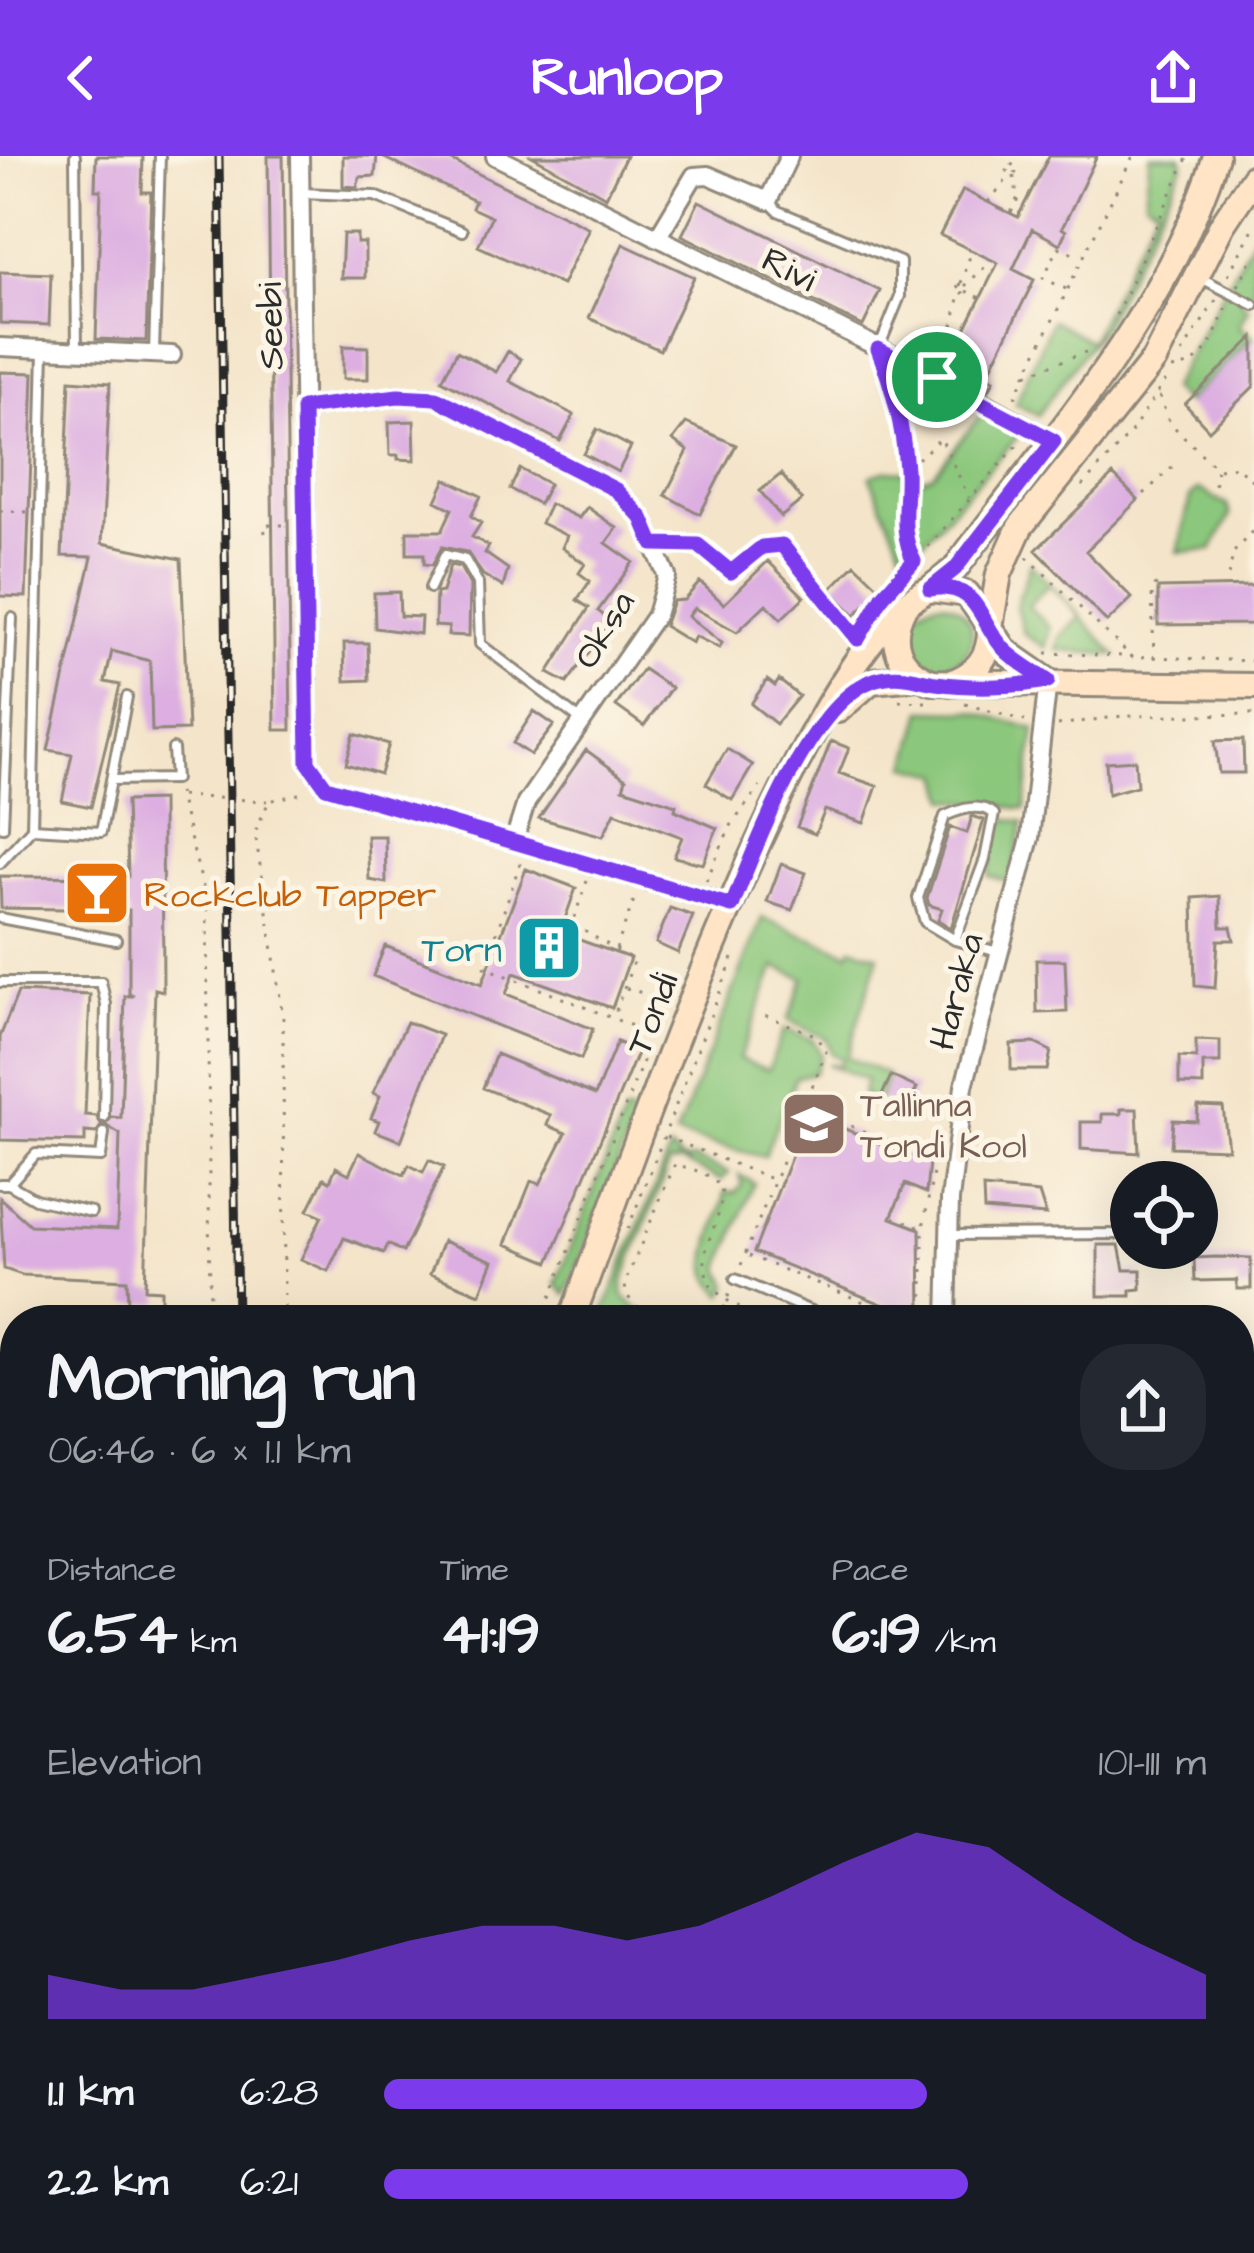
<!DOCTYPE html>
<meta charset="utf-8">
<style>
body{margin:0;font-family:"Architects Daughter",sans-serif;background:#242831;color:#f1f3f6;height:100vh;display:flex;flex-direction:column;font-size:45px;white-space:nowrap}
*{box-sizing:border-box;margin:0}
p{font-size:39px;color:#9ea1a6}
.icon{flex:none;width:66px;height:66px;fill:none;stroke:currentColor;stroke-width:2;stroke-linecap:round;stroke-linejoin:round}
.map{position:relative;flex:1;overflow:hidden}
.panel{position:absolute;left:0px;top:1149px;width:1254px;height:948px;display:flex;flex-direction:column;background:#171b24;border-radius:48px 48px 0 0;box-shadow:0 12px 48px #0002}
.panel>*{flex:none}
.tools{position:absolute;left:1110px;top:1005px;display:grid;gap:24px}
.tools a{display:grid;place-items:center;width:108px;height:108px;border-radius:50%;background:#171b24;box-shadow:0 12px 48px #0002;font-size:60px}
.pin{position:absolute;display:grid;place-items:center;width:102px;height:102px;color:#fff;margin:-51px;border:6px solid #fff;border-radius:50%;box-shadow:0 3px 12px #0007}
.round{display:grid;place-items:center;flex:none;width:126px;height:126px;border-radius:48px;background:#242831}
.summary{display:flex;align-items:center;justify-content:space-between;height:204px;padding:0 48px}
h1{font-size:66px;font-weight:800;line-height:90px}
.metrics{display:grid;grid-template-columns:repeat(3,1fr);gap:18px;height:204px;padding:12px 48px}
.metrics div{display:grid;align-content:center}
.metrics b{font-size:60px;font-weight:800}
.metrics small{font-size:33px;font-weight:400}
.metrics p{font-size:33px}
.chart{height:336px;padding:24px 48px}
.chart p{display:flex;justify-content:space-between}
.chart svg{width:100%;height:216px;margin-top:12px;fill:#7c3aed;opacity:.7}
ul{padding:0 48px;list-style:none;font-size:39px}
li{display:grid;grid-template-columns:192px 144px 1fr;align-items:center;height:90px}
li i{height:30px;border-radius:15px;background:#7c3aed}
header{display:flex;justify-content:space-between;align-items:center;height:156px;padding:0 48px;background:#7c3aed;color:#fff;font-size:54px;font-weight:800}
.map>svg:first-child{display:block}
</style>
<header><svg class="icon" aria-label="back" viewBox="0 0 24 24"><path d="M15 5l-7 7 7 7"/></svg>Runloop<svg class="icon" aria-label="share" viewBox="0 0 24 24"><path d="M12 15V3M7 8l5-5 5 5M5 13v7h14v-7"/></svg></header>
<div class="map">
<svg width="1254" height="2097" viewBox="0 0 1254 2097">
<rect width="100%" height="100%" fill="#fcf5e5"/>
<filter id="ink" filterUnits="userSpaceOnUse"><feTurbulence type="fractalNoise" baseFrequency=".00833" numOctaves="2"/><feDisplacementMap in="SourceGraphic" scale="24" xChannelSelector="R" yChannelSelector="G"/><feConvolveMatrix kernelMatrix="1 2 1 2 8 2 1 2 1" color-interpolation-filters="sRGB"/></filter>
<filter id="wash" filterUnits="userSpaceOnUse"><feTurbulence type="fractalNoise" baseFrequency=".004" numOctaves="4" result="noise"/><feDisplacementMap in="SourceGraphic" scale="48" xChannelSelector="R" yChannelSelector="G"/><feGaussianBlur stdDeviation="2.7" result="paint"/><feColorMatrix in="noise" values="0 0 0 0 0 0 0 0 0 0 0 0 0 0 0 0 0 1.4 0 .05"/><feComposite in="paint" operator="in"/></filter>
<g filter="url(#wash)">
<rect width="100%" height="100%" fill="#f4e5ca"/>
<!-- green -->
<path fill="#8bc77c" stroke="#5b7954" stroke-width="3" d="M 1150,0 L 1181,0 L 1183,9 L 1103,170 L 1038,259 L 1015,248 L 1052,164 L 1090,185 L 1157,50 L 1145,44 Z
M 1254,79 L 1254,141 L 1245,138 L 1240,146 L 1248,151 L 1239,170 L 1253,181 L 1185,247 L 1170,233 Z
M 985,254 L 1023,275 L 906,404 L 870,321 C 887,310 906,314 922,323 L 933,319 Z
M 1199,333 L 1227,349 L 1230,359 L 1212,394 L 1178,396 L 1190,341 Z
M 1030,407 L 1116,499 L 1057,494 L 1060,481 L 1081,460 L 1049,428 L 1028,450 L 1050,471 L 1046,492 L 1024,478 L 1016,451 Z
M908 478a32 32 0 1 1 64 0a32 32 0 1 1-64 0Z
M 923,554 L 972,555 L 1035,573 L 1025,653 L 948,643 L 941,618 L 908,610 Z
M 1008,663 L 1024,666 L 1010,726 L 989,720 L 997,669 Z
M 762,762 L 849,797 L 852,791 L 879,799 L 847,901 L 888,919 L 878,945 L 862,939 L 866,924 L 827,908 L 839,909 L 842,903 L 831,898 L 827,883 L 788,864 L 804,822 L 775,811 L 739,903 L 768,914 L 784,873 L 813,884 L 821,899 L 814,917 L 796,921 L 764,1001 L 676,979 Z
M 625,957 L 636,960 L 566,1139 L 556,1128 Z
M 670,994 L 683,1005 L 694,1003 L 729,1017 L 721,1024 L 681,1005 L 669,1008 L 623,1125 L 623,1139 L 646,1161 L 717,1164 L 601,1164 Z
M 739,1019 L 754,1027 L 721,1112 L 729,1130 L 724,1139 C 688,1108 721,1073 725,1036 L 735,1037 L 742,1029 Z"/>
<g id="blocks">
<!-- building -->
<path fill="#dcaee1" d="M 96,0 L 143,0 L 142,36 L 151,36 L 146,185 L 96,183 L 101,34 L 95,34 Z
M 268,0 L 283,0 L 291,574 L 275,574 Z
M 343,0 L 377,0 L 375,20 L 360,21 L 357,31 L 343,30 Z
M 380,0 L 448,3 L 589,72 L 562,129 L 478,90 L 491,61 L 472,52 L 475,45 Z
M 532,0 L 626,0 L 606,41 Z
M 1049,0 L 1097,0 L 1062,72 L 1066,75 L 1060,88 L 1032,73 L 1013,113 L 1034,124 L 987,220 L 994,224 L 989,234 L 946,211 L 998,107 L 940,79 L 963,34 L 1018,61 Z
M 699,45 L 880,135 L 863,170 L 682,79 Z
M 343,78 L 357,78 L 357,87 L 365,87 L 365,122 L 341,122 Z
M 623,88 L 694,121 L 660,194 L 589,162 Z
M 0,116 L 51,118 L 49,169 L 0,167 Z
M 1254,181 L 1254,230 L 1209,274 L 1185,248 Z
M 343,190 L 368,191 L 368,223 L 343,223 Z
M 457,195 L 496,216 L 508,195 L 521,203 L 510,225 L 574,259 L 560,285 L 442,224 Z
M 0,216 L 34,217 L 26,441 L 0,440 Z
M 70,224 L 110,227 L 102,387 L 181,403 L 182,425 L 188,574 L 152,575 L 150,505 L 112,495 L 105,526 L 120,529 L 91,651 L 62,645 L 72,598 L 48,594 L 92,401 L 62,400 Z
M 414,265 L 415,304 L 398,303 L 398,299 L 390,299 L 389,266 Z
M 686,267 L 736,289 L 700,358 L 665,339 L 688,295 L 673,284 Z
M 597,273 L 631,291 L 618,316 L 584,298 Z
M 520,313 L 549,328 L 539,348 L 510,333 Z
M 781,318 L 802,344 L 781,361 L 760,335 Z
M 1113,319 L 1138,344 L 1086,395 L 1132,442 L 1107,466 L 1036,394 Z
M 446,323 L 481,340 L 471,360 L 481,367 L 472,381 L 489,390 L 485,397 L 508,413 L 503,431 L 483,419 L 467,396 L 442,391 L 432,409 L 424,408 L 424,398 L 407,398 L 407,375 L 442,375 L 452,353 L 436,345 Z
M 550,348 L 579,362 L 587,351 L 617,372 L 606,387 L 633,406 L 598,455 L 611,465 L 567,527 L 548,517 L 589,452 L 577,444 L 590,425 L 579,417 L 585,408 L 562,392 L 567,380 L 541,367 Z
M 768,405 L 804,441 L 781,463 L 766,448 L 737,476 L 694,452 L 688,460 L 722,487 L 719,492 L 695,480 L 692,487 L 664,470 L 673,445 L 684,444 L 700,426 L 724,448 Z
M 855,408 L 881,433 L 855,459 L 830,434 Z
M 450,409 L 460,411 L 470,429 L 469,480 L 448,479 L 449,471 L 435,470 L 436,437 L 442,436 Z
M 1254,430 L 1254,468 L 1158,469 L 1158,432 Z
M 399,436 L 400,460 L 421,461 L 420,478 L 375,472 L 374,437 Z
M 344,487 L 368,487 L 369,524 L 345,525 Z
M 643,513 L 671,532 L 644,570 L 616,550 Z
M 767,524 L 775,530 L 779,524 L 799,540 L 776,568 L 751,548 Z
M 534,555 L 554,569 L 531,599 L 513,587 Z
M 354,578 L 389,588 L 380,618 L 346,608 Z
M 1243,584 L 1244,617 L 1219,617 L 1215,585 Z
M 831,585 L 849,592 L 839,617 L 877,630 L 864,667 L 825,654 L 815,678 L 797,671 Z
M 727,593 L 753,609 L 732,644 L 706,628 Z
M 586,594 L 626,623 L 623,632 L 676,649 L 675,654 L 717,672 L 703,708 L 674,701 L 682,681 L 615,656 L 603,680 L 539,662 Z
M 1135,604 L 1137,630 L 1108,638 L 1106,606 Z
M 162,644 L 163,835 L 155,833 L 145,1133 L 161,1134 L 161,1148 L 128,1148 L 127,1124 L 22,1119 L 4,1113 L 0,1042 L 30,1069 L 117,1073 L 120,978 L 105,969 L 112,961 L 121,962 L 125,840 L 134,840 L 129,838 L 129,754 L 1,752 L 0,720 L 128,721 L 126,645 Z
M 972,660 L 984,664 L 951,772 L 938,764 L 942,753 L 929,749 L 927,742 L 950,671 L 967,677 Z
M 367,680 L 385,680 L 386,727 L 369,724 Z
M 781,708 L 806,717 L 792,754 L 767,746 Z
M 526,713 L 576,732 L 562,771 L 576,776 L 574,782 L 630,802 L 612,852 L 514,817 L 506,838 L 593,873 L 581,903 L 373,820 L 385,790 L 482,828 Z
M 1220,740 L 1221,771 L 1231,771 L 1234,784 L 1218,784 L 1215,832 L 1195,830 L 1193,742 Z
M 670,752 L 693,760 L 678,797 L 656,787 Z
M 1036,804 L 1065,804 L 1067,856 L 1037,857 Z
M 18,836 L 90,839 L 85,959 L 96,960 L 102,969 L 96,977 L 85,976 L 85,986 L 0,984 L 0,881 Z
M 407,866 L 441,879 L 401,985 L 375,975 L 379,965 L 371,962 L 380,940 L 373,937 Z
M 1196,884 L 1220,885 L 1220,907 L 1203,907 L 1203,929 L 1179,928 L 1179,901 L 1196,902 Z
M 617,886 L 638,895 L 549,1106 L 506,1088 L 531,1025 L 540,1028 L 566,977 L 547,969 L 551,959 L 483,932 L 496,898 L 595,939 Z
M 1034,887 L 1051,895 L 1047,914 L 1011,914 L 1011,888 Z
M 891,920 L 917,932 L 906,955 L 880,943 Z
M 1198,950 L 1223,951 L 1228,993 L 1171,991 L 1173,964 L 1197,965 Z
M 1121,953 L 1137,953 L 1139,997 L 1081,993 L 1081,966 L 1102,966 L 1102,958 L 1121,958 Z
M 808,958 L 929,1007 L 926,1037 L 905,1028 L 891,1062 L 920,1073 L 921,1164 L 754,1096 Z
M 359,997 L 404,1019 L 409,1009 L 423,1016 L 429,1004 L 444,1011 L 403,1096 L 388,1088 L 384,1097 L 344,1082 L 328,1115 L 301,1103 L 322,1060 L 308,1054 L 324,1022 L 330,1025 L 336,1011 L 349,1018 Z
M 983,1032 L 1039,1037 L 1046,1059 L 984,1054 Z
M 443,1085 L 493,1105 L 480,1138 L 430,1118 Z
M 1098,1089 L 1119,1089 L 1124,1114 L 1141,1114 L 1141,1133 L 1131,1134 L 1131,1140 L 1098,1140 Z
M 1216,1101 L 1251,1102 L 1251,1133 L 1237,1133 L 1237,1124 L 1195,1125 L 1194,1102 Z
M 11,1250 L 15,1250 L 15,1339 L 0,1339 L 0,1287 Z
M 0,1521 L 15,1521 L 15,1577 L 0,1577 Z
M 0,1615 L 15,1624 L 15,1638 L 2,1658 L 15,1666 L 15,1728 L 0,1718 Z
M 116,2082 L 180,2082 L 176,2097 L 126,2097 L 112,2093 Z
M 585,2082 L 656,2082 L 662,2089 L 654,2097 L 596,2097 Z"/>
</g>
</g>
<g filter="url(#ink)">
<use href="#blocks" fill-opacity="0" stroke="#90887a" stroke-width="3"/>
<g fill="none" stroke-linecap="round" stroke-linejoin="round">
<!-- lane casing -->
<g stroke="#90887a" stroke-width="14">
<path id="lane" d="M 75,0 L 77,193
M 302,37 L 375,40 L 462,75
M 768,45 L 778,55 L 900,106 L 900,140 L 879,192
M 1199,121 L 1254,149
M 154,197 L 160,0
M 655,388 L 698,389 L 731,417 L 762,391 L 781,389 L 818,433
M 430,432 L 445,399 L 465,404 L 478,427 L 480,488 L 583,566
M 111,624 L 175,623 L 173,593
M 3,671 L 12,462
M 32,672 L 44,194
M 0,707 L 32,672 L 101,676 L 127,541
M 0,762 L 116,784
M 955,784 L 925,766 L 918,742 L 945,660 C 960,653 980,646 994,658 L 985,703 L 955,784 L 998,796
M 0,826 L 101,826 L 106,848 L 104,961
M 0,1028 L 9,1028 L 36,998 L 101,1001 L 104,977
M 9,1028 L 35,1043 L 91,1056
M 951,1079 L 1128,1078
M 735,1123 L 832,1164
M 0,1239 L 15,1242
M 5,1345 L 15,1348
M 0,1413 L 15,1418
M 0,1607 L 15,1609
M 0,1773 L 15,1783
M 0,1815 L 15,1825
M 0,1863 L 15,1861
M 0,1933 L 15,1938
M 0,2012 L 15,2016
M 0,2075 L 15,2080
M 24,2082 L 77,2097
M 99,2097 L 103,2082"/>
</g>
<!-- street casing -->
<g stroke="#90887a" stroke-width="22">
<path id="street" d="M 300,0 L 308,606 L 326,631 L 732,750
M 495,0 L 947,226 L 1054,285
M 657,82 L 694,20 L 708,19 L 768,45 L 789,0
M 0,191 L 172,199
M 303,252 L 398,240 L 437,242 L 616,334 L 642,362 L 667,420 L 656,459 L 526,647 L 514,685
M 947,1164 L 950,1044 L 964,930 L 1030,682 L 1048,525
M 1239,1395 L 1254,1395
M 1239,1921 L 1254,1921
M 783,2082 L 783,2097
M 1052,2082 L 1053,2097"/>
</g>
<!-- secondary casing -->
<g stroke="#90887a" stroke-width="30">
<path id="secondary" d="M 930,433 L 955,413 C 1053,280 1166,160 1216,0
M 904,451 C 887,483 897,513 932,526 L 1254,530
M 990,471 L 999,418 L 1020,371 L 1154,204 L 1222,69 L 1254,21
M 990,471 L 1005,495 L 1048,525
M 838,554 L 871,525 L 918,521
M 571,1164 C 626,1021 803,487 930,433 L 967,438 L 990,471 C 991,500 977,519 949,527
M 537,2082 L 547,2097
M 225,2097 L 230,2082"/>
</g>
<!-- path -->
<path stroke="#90887a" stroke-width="3" stroke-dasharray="3 9" stroke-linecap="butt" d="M 1011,8 L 1018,12 L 1014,20 L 1007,15 Z
M 1014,20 L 1020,57 L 1016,59 L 1011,57 L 1019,39
M 988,46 L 1009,21
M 1228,119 L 1254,71
M 961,127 L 972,94
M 959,128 L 965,130 L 963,137 L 956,135 Z
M 965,130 L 992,104
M 1238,130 L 1254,99
M 1066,133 L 1043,122 L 1059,91 L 1080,101
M 966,135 L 981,142
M 1116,159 L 1188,0
M 1182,197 L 1216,144
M 945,205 L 960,138
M 1172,213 C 1210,208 1213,178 1228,149
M 888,217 L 906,315 L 902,368 L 913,402
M 1027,218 L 1091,194
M 1159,240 L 1170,267 L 1217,313 L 1213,338
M 1015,241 L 1133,0
M 909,311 L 941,282 L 969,342
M 1219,313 L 1236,310 L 1254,326
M 1082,330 L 1130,278 L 1165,225
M 1144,338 L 1173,310
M 0,355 L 29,356
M 265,377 L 264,369 L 285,369
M 1027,401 L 1133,502
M 1228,419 L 1234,396 L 1254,373
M 824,443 L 852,477
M 880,445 L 1020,286
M 1046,497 L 1254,505
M 1154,502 L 1152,436 L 1160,421
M 899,545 L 926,546
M 965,548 L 1025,565
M 1058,569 L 1122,560 L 1254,558
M 178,636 L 207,746 L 210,1164
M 181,640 L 267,645
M 520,707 L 485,811 L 652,878
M 587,725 L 572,768 L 634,804 L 613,863
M 706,725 L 730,671 L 760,630
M 616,793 L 635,741
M 626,832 L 668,845
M 806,953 L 936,1003
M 666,981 L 774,1024
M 905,1029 L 892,1061 L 921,1071
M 628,1073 L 733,802
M 749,1100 L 909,1164
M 741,1109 L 826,896 L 815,879 L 759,857
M 725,1152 L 757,1164
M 720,1160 L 646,1159 L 625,1138 L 626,1124 L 675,1008 L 704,1017 L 721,1030 C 727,1067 689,1094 713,1133 L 732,1148 L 772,1163
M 284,1164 L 283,861 L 255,676 L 269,645 L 307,636
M 542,1164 L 648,892
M 720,1164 L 730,1135
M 923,1164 L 923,1072 L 935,1006
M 0,1390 L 15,1395
M 0,1490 L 5,1490
M 191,2082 L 193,2097
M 383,2082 L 390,2097
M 184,2091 L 202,2091 L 205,2082"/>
<!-- lane -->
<use href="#lane" stroke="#fff" stroke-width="8"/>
<!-- street -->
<use href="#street" stroke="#fff" stroke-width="16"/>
<!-- secondary -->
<use href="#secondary" stroke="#ffe4c6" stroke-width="24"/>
<!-- tram -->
<path stroke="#2b2b2b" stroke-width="3" d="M 0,1396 L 15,1401
M 225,2097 L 230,2082"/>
<!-- rail casing -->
<g stroke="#2b2b2b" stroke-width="9">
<path id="rail" d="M 219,0 L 237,1164
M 450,2082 L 457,2097"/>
</g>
<!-- rail -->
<use href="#rail" stroke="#fcf5e5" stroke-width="4.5" stroke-dasharray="14" stroke-linecap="butt"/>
</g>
</g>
<g fill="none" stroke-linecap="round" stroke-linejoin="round" filter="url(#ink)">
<!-- route casing -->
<g stroke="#fff" stroke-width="24">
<path id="route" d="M 878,193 L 1054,285 L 955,413 L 930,433 C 982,425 978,469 1007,496 C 1019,507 1035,516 1048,525 C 1013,531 971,532 936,527 C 917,524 901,517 881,522 C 813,536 755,691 732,750 L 326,631 L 308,606 L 303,252 L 398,240 L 436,242 L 616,334 L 642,362 L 653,388 L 698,389 L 731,416 L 762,391 L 782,389 L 858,483 L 883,440 L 914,405 C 898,373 908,346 906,313 C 903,271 893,231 878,193 Z"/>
</g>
<!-- route -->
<use href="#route" stroke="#7c3aed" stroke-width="15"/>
</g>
<!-- icons -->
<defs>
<g id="bar-square" transform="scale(3.45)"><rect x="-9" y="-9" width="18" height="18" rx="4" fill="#e8710a" stroke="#fcf5e5"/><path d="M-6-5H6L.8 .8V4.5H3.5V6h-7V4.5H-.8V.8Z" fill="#fff"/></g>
<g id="building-square" transform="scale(3.45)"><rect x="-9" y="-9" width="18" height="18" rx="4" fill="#0f9aa8" stroke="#fcf5e5"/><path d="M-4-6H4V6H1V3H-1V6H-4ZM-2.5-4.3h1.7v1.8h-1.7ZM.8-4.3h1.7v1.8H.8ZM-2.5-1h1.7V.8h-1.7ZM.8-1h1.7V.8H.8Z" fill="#fff"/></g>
<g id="school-square" transform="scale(3.45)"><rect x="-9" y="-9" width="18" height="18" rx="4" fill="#8d6e63" stroke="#fcf5e5"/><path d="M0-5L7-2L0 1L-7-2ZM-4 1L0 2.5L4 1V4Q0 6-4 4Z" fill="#fff"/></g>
</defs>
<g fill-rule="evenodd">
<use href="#bar-square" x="97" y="737"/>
<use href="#building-square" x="549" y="792"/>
<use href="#school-square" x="814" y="968"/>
</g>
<g text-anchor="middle" stroke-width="10" stroke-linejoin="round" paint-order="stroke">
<!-- street labels -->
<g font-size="36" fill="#2b2b2b" stroke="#fcf5e5">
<text transform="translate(790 112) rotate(27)" y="13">Rivi</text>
<text transform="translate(269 170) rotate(-91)" y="13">Seebi</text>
<text transform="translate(603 473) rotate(-59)" y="13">Oksa</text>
<text transform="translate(955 835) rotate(-75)" y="13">Haraka</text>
<text transform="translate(651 857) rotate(-69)" y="13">Tondi</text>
</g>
<!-- food labels -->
<g font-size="36" fill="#c56008" stroke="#fcf5e5" text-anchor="start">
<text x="144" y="750">Rockclub Tapper</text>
</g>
<!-- culture labels -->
<g font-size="36" fill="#0d838f" stroke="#fcf5e5" text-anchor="end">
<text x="502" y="805">Torn</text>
</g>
<!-- education labels -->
<g font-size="36" fill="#785e54" stroke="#fcf5e5" text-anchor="start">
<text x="860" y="960">Tallinna<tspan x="860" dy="41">Tondi Kool</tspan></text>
</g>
</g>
</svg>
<div class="tools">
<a><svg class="icon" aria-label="locate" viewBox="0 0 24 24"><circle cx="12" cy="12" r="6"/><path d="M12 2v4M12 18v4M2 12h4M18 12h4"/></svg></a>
</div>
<div class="pin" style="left:937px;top:221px;background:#1e9e55"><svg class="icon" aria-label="arrive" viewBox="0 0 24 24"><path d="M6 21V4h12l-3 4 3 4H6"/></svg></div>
<section class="panel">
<div class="summary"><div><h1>Morning run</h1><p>06:46 · 6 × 1.1 km</p></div><a class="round"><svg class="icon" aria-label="share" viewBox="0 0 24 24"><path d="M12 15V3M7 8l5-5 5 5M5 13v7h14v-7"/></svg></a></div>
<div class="metrics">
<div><p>Distance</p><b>6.54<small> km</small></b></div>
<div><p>Time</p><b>41:19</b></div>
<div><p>Pace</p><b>6:19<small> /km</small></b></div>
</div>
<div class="chart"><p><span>Elevation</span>101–111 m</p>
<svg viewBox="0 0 160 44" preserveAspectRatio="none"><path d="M0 44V35L10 38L20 38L30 35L40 32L50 28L60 25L70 25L80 28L90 25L100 19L110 12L120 6L130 9L140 19L150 28L160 35V44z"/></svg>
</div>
<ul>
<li><b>1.1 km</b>6:28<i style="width:66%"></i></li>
<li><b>2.2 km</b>6:21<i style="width:71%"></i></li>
</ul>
</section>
</div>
